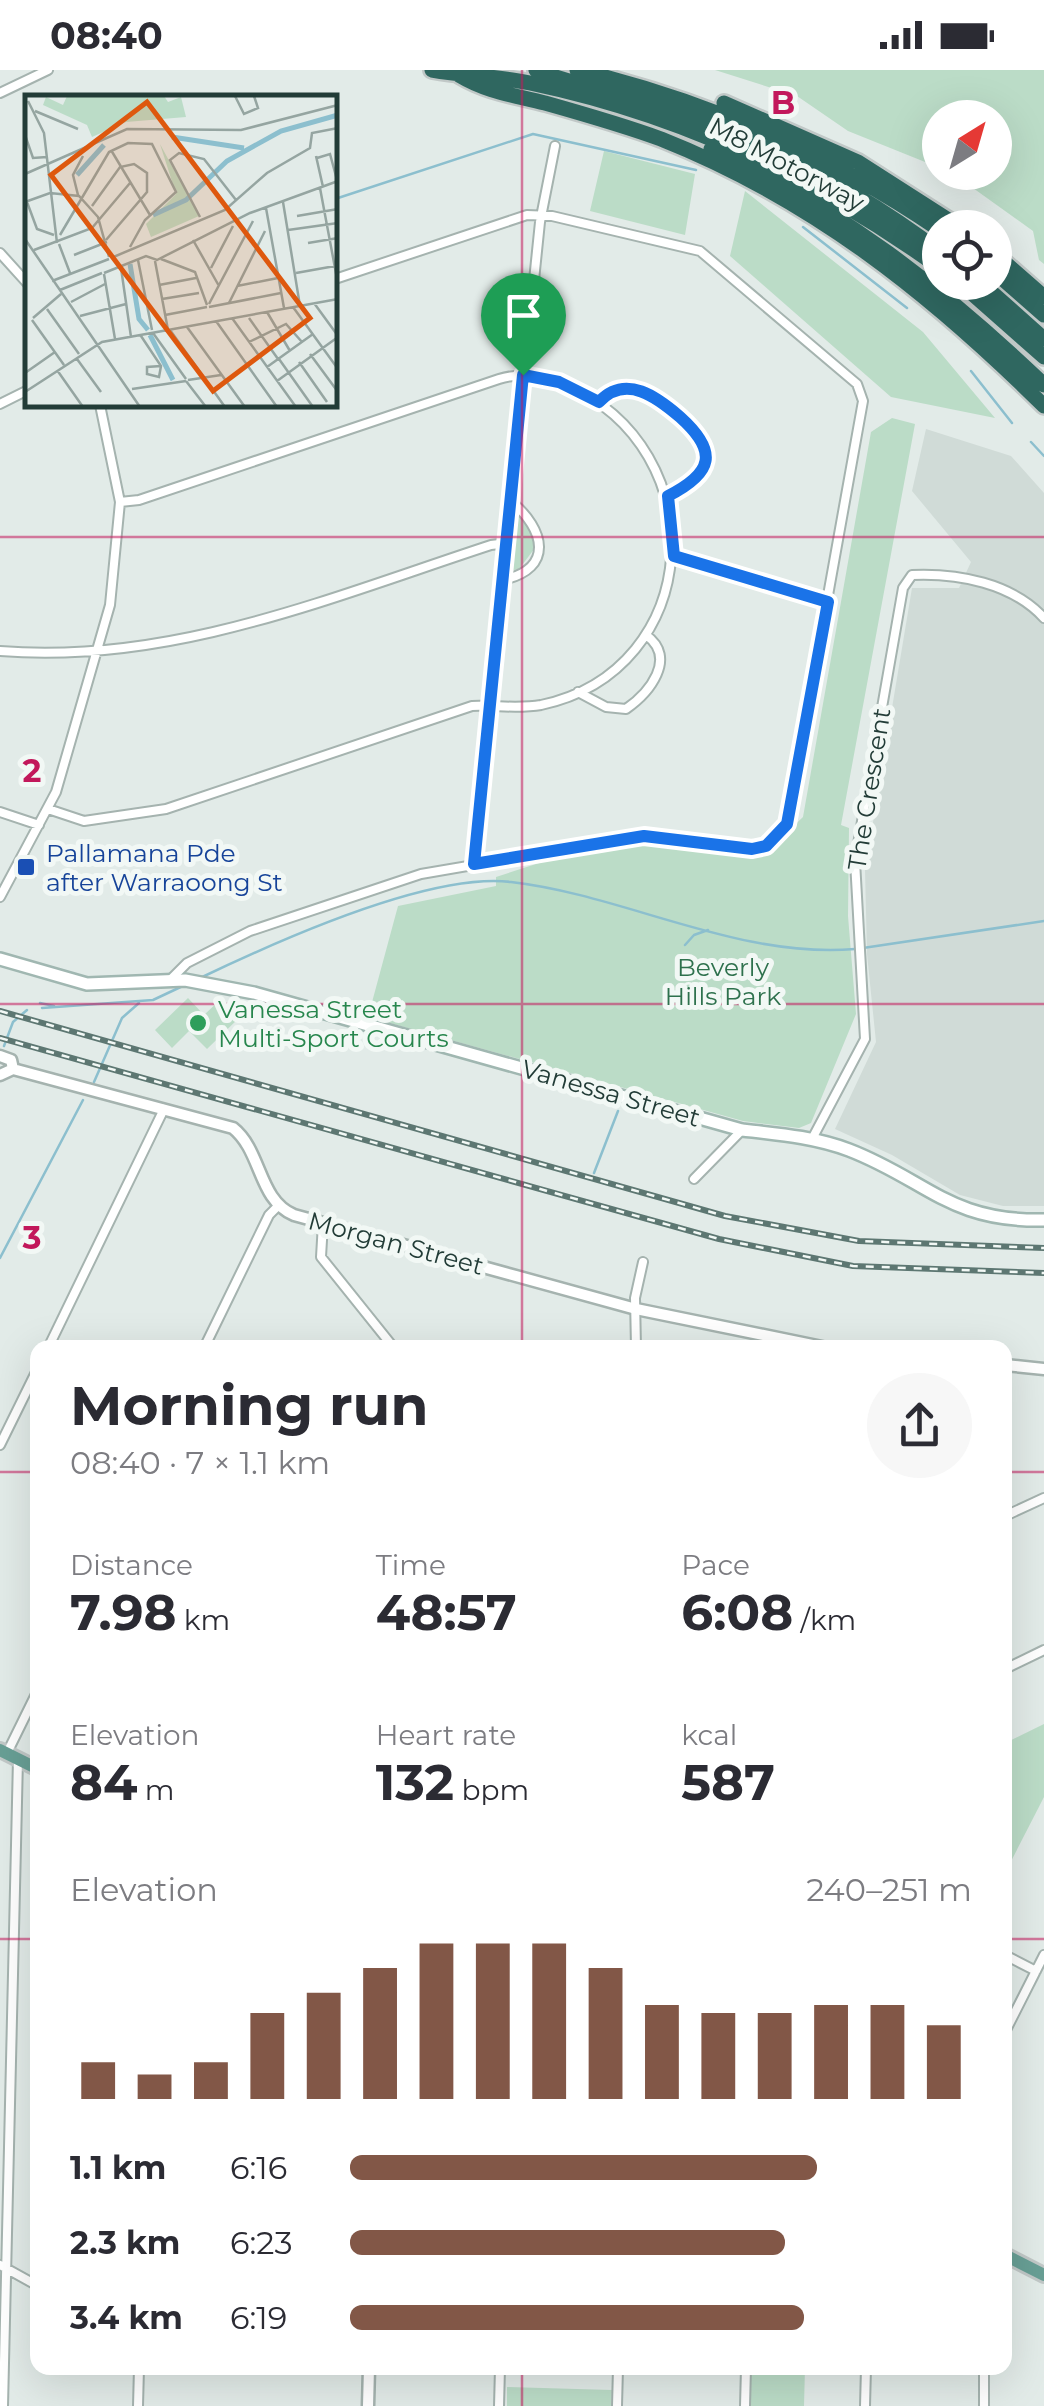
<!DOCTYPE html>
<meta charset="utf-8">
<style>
body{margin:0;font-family:Montserrat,sans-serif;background:#f7f7f7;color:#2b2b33;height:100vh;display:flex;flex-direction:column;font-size:38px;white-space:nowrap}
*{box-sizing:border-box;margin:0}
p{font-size:32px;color:#7c7c81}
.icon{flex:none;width:55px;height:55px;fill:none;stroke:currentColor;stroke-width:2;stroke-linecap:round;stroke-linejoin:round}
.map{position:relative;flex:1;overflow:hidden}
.panel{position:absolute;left:30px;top:1270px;width:982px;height:1035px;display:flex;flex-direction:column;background:#fff;border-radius:20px;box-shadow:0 10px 40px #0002}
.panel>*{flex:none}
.needle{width:65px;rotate:37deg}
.controls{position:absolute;left:922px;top:30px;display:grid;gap:20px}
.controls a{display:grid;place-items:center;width:90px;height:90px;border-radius:50%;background:#fff;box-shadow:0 10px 40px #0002;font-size:50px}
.pin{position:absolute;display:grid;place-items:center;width:85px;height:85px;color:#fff;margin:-102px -42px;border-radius:50% 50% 50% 0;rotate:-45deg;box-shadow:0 0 10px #0007}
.pin .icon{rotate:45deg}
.round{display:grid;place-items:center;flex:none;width:105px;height:105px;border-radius:52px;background:#f7f7f7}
.summary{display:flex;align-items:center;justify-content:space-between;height:170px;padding:0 40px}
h1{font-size:55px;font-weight:700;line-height:75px}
.figures{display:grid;grid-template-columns:repeat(3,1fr);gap:15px;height:170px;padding:10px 40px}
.figures div{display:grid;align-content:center}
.figures b{font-size:50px;font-weight:700}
.figures small{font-size:28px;font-weight:400}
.figures p{font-size:28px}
.chart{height:280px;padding:20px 40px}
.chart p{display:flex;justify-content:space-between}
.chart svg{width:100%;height:180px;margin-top:10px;stroke:#825747;stroke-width:6}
ul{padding:0 40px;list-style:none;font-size:32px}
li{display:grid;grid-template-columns:160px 120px 1fr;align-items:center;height:75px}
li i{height:25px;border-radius:12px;background:#825747}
.status{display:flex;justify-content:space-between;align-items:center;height:70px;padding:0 50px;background:#fff;direction:ltr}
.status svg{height:28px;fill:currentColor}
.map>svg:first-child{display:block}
</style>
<div class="status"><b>08:40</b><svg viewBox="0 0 49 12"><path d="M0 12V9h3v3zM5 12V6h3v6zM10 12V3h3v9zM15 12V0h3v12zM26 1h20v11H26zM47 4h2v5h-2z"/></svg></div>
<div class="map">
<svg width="1044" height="2336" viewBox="0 0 1044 2336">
<rect width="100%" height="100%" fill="#e2ebe8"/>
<!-- built -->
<path fill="#d0dbd7" d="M 926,359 L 1011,386 L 1044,423 L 1044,1136 L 1003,1136 L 960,1125 L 892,1085 L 835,1059 L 876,972 L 867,884 L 865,800 L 912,518 L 959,518 L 971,492 L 912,421 Z"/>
<!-- green -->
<path fill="#bbdcc7" d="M 715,0 L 1044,0 L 1044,194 L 1039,190 L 1033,161 L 952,103 L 995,102 L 995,48 L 940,48 L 940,98 L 848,61 L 797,26 Z
M 604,81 L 695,104 L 685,165 L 590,141 Z
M 745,121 L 923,262 L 995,348 L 891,327 L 730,186 Z
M 892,348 L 915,354 L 841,755 L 849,758 L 848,846 L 856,944 L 811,1053 L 799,1058 L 743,1051 L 368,947 L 398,836 L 496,816 L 496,807 L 564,785 L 663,772 L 761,787 L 803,747 L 871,362 Z
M 515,444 L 532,455 L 535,478 L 519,499 L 509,501 Z
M 188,928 L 204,945 L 222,928 L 240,947 L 207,979 L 189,961 L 172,978 L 155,960 Z
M 1044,1654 L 1044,1727 L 1005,1803 L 1005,1673 Z
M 749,2298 L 805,2298 L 804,2336 L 748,2336 Z
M 507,2317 L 612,2320 L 611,2336 L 507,2336 Z"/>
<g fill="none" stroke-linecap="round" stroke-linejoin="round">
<!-- stream -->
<path stroke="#8cbfce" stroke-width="2.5" d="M 335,129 L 533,64 L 696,100
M 803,157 L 907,238
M 971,301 L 1012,353
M 1031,372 L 1044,386
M 685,875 L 694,865 L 708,860
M 863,878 L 1044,851
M 198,909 C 273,873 429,802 511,812 C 625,825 737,889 855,879
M 40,933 L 54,936
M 42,938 L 153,930 L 187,914
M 4,976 L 13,952 L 27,940
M 94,1012 L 122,948 L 139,933
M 594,1103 L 618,1041
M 0,1188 L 83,1030"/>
<!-- minor casing -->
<g stroke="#a5b3af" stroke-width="12">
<path id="minor" d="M 0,23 L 48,0
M 0,183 L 28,214
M 599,332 L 616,322 L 643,321 L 697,362 L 706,375 L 702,401 L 668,426
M 0,334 L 28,320
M 674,485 L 828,532
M 503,510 C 555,498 544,459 512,432
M 0,581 C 171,595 332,527 491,475 L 508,473
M 578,622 L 606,637 L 626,639 C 649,623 678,588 646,565
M 48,739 L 84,751 L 166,739 L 472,636 C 495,635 518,639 541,635 C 705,600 716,379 566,315 C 546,307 520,302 499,309 L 139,430 L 120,432
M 0,742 L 39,755
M 474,793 L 540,152 L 555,76
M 0,827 L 56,722 L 110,535 L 120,432 L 100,335
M 170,910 L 187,893 L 250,861 L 421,804 L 643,766 L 752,779 L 766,776 L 787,753 L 863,331 L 857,314 L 700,181 L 552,146 L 527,145 L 335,209
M 812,1069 L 865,969 L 855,791 L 903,518 L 912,505 C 958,503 1012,513 1044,548
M 694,1109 L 742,1060
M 323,1153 L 321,1187 L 394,1278
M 48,1278 L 164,1039
M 204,1278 L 269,1145 L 278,1136
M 636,1278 L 635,1228 L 643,1192
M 0,1375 L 38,1298
M 1005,1446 L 1044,1428
M 1005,1599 L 1044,1580
M 7,1683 L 38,1620
M 1005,1885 L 1036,1901
M 1005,1962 L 1044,1885
M 0,2195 L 38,2216
M 3,2336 L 18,1689
M 138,2336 L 139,2298
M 499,2336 L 500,2298
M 617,2336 L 618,2298
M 745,2336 L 746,2298
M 865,2336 L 866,2298
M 984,2336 L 984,2298"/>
</g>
<!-- tertiary casing -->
<g stroke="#a5b3af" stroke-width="15">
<path id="tertiary" d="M 0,986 L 11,990 L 13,999
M 13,999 L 233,1058 C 262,1081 258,1130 294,1145 L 636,1239 L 827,1278
M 0,1005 L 13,999
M 1005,1295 L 1044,1299
M 368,2336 L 369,2298"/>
</g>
<!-- secondary casing -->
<g stroke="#a0b7b1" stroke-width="16">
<path id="secondary" d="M 0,889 L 87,914 L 185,910 L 254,923 L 742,1060 C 778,1064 815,1067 849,1080 C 927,1110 949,1152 1044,1150"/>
</g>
<!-- primary casing -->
<g stroke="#c1c8c7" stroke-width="18">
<path id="primary" d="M 0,1680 L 38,1699
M 1005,2185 L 1044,2205"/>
</g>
<!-- motorway casing -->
<g stroke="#c1c8c7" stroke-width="20">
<path id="motorway" d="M 432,0 C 465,6 497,6 530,13 C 679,44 817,109 940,198
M 536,0 C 578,17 625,23 669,39 C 765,72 859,120 940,182
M 577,0 C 709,31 828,84 940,160
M 459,5 C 487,22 514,25 545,33 C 584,44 623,55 661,69 C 812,129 930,223 1044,336
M 724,33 L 858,92 L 961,158
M 711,79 C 838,137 943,218 1044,315
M 995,184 L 1044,227
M 995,202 L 1044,245
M 959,212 L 1044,287
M 980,212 L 1044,269"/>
</g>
<!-- minor -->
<use href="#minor" stroke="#fff" stroke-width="8"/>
<!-- tertiary -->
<use href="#tertiary" stroke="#fff" stroke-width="10"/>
<!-- secondary -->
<use href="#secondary" stroke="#fff" stroke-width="11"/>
<!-- primary -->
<use href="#primary" stroke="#689f95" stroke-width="12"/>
<!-- motorway -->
<use href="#motorway" stroke="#2f6760" stroke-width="15"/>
<!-- rail casing -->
<g stroke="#5d7772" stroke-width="6">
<path id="rail" d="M 0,941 L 725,1146 L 859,1171 L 1044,1178
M 0,968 L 719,1169 L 853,1196 L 1044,1203"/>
</g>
<!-- rail -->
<use href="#rail" stroke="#f2f8f5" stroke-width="2.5" stroke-dasharray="8" stroke-linecap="butt"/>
</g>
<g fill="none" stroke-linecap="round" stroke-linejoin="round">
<!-- route casing -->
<g stroke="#fff" stroke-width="20">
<path id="route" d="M 523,305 L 559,312 L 599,332 C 626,303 658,328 680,347 C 719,382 713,403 668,426 L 674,486 L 828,532 L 787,754 L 766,776 L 752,779 L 644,766 L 474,794 Z"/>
</g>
<!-- route -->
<use href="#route" stroke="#1a73e8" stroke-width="12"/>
</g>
<!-- grid -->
<path fill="none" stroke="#c2185b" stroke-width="2.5" stroke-opacity="0.55" d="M 522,0 L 522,1278M 0,467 L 1044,467M 0,934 L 1044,934M 0,1402 L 38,1402M 1005,1402 L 1044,1402M 0,1869 L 38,1869M 1005,1869 L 1044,1869M 522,2298 L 522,2336"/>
<!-- markers -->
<rect fill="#1a4fb4" stroke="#f2f8f5" stroke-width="4" x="16" y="787" width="20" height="20" rx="5"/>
<circle fill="#2e9e5b" stroke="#f2f8f5" stroke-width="4" cx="198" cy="953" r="10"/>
<g text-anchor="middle" stroke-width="10" stroke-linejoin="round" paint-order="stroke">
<!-- street labels -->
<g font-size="25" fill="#223c37" stroke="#f2f8f5">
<text transform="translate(787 94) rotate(28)" y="9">M8 Motorway</text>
<text transform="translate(869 719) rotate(-81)" y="9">The Crescent</text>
<text transform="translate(611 1023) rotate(16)" y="9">Vanessa Street</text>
<text transform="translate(396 1173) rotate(15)" y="9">Morgan Street</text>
</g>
<!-- transit labels -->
<g font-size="25" fill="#164399" stroke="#f2f8f5" text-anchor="start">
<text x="46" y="792">Pallamana Pde<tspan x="46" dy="29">after Warraoong St</tspan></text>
</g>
<!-- park labels -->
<g font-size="25" fill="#2e714d" stroke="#f2f8f5">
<text x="723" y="906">Beverly<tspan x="723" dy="29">Hills Park</tspan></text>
</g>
<!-- leisure labels -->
<g font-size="25" fill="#27864d" stroke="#f2f8f5" text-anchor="start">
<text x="218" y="948">Vanessa Street<tspan x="218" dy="29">Multi-Sport Courts</tspan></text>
</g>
</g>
<!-- overview -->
<g transform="translate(25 25)">
<rect width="312" height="312" fill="#e2ebe8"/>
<path d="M 42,1 L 139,1 L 143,7 L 156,2 L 161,22 L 101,27 L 67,42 L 62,30 L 18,10 L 21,2 L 38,10 ZM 135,49 L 174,121 L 126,142 L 121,129 L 151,99 Z" fill="#bbdcc7"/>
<path fill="none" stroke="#8cbfce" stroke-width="5" d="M 147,42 L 219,53M 52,80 L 79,50M 128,120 L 161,105 L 202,66 L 256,36 L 313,20M 105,169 L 114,224 L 123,235M 125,240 L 148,285"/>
<path fill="none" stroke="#95a5a1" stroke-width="2.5" d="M 210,1 L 219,19 L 233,13 L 229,1M 3,6 L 19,38 L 32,148M 10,16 L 53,34M 0,40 L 8,63 L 22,62M 86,55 L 125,120M 291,61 L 298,92M 292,63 L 305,59 L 312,85M 0,79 L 102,34 L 216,35 L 313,10M 295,93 L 313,189M 53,100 L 48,80 L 58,61M 0,107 L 25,98 L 54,101 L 73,122 L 84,162M 2,107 L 12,134 L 29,140M 258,107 L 275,211M 67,111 L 95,72 L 109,69 L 122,78 L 122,97 L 81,145M 241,113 L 259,213M 272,121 L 313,114M 175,122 L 145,65 L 154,58 L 179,64 L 211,105M 263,135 L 313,128M 35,140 L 84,57 L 103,48 L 127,49 L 151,97 L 120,125 L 105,152M 0,144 L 115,312M 168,145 L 194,191M 283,148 L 313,143M 34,149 L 45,178M 9,155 L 67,133 L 105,88M 49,160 L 82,147M 86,163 L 200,115 L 242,78 L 285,53 L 287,38 L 313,33M 136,164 L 170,177 L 182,210M 113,165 L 127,235M 130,166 L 143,235M 96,173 L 106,242M 186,173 L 208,131M 79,178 L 121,161 L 132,165 L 225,118 L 313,86M 271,178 L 310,171M 79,179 L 90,244M 27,186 L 84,164M 134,190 L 171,183M 212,191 L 253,183M 35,195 L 77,178M 137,204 L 174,198M 46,207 L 80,189M 204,208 L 240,136M 289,208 L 313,241M 184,209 L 228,126M 184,212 L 256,198M 268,212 L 313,274M 22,214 L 54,259M 242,217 L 265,256M 140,220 L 182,212M 55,221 L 101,209M 8,223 L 36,199M 207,223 L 271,312M 224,223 L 253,264M 7,225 L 39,270M 191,226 L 252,312M 162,232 L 220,312M 145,235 L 200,312M 128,238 L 161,284M 116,241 L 136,271 L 134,282 L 122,279 L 122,272 L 136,271M 224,247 L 261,229 L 277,247M 285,259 L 313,297M 52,264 L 76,297M 254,264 L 288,312M 274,267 L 302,307M 242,272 L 288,239M 32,275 L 58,312M 0,278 L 30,257M 163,285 L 196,280M 161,286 L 181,312M 252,286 L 313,242M 107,294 L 161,286M 0,297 L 77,247 L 313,204"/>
<path fill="#de580e" fill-opacity="0.15" stroke="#de580e" stroke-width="5" d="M 122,7 L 285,223 L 188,296 L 26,80 Z"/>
<rect width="312" height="312" fill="none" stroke="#223c37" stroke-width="5"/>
</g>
<g font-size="32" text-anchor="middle" font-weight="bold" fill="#c2185b" stroke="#f2f8f5" stroke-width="10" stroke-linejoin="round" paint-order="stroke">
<text x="783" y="44">B</text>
<text x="32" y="712">2</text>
<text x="32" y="1179">3</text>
</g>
</svg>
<div class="controls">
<a><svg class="needle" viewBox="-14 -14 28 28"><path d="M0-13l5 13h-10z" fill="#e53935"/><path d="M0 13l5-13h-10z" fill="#7c7c81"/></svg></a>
<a><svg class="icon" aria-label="locate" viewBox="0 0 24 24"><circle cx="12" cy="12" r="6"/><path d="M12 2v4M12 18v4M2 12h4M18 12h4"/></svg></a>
</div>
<div class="pin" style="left:523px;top:305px;background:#1e9e55"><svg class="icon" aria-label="arrive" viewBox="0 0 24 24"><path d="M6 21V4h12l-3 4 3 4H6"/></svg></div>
<section class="panel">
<div class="summary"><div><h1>Morning run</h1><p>08:40 · 7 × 1.1 km</p></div><a class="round"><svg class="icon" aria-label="share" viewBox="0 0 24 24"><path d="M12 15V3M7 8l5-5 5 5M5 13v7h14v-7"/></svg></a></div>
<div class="figures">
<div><p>Distance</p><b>7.98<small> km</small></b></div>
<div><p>Time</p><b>48:57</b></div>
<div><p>Pace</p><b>6:08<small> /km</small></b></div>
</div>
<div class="figures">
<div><p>Elevation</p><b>84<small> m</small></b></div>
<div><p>Heart rate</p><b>132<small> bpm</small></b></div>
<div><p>kcal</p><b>587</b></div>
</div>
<div class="chart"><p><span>Elevation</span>240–251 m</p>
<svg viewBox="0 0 160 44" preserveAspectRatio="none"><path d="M5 44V35M15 44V38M25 44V35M35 44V23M45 44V18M55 44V12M65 44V6M75 44V6M85 44V6M95 44V12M105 44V21M115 44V23M125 44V23M135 44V21M145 44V21M155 44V26"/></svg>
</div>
<ul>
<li><b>1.1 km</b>6:16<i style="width:75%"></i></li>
<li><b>2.3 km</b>6:23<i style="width:70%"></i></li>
<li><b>3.4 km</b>6:19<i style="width:73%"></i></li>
</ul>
</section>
</div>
